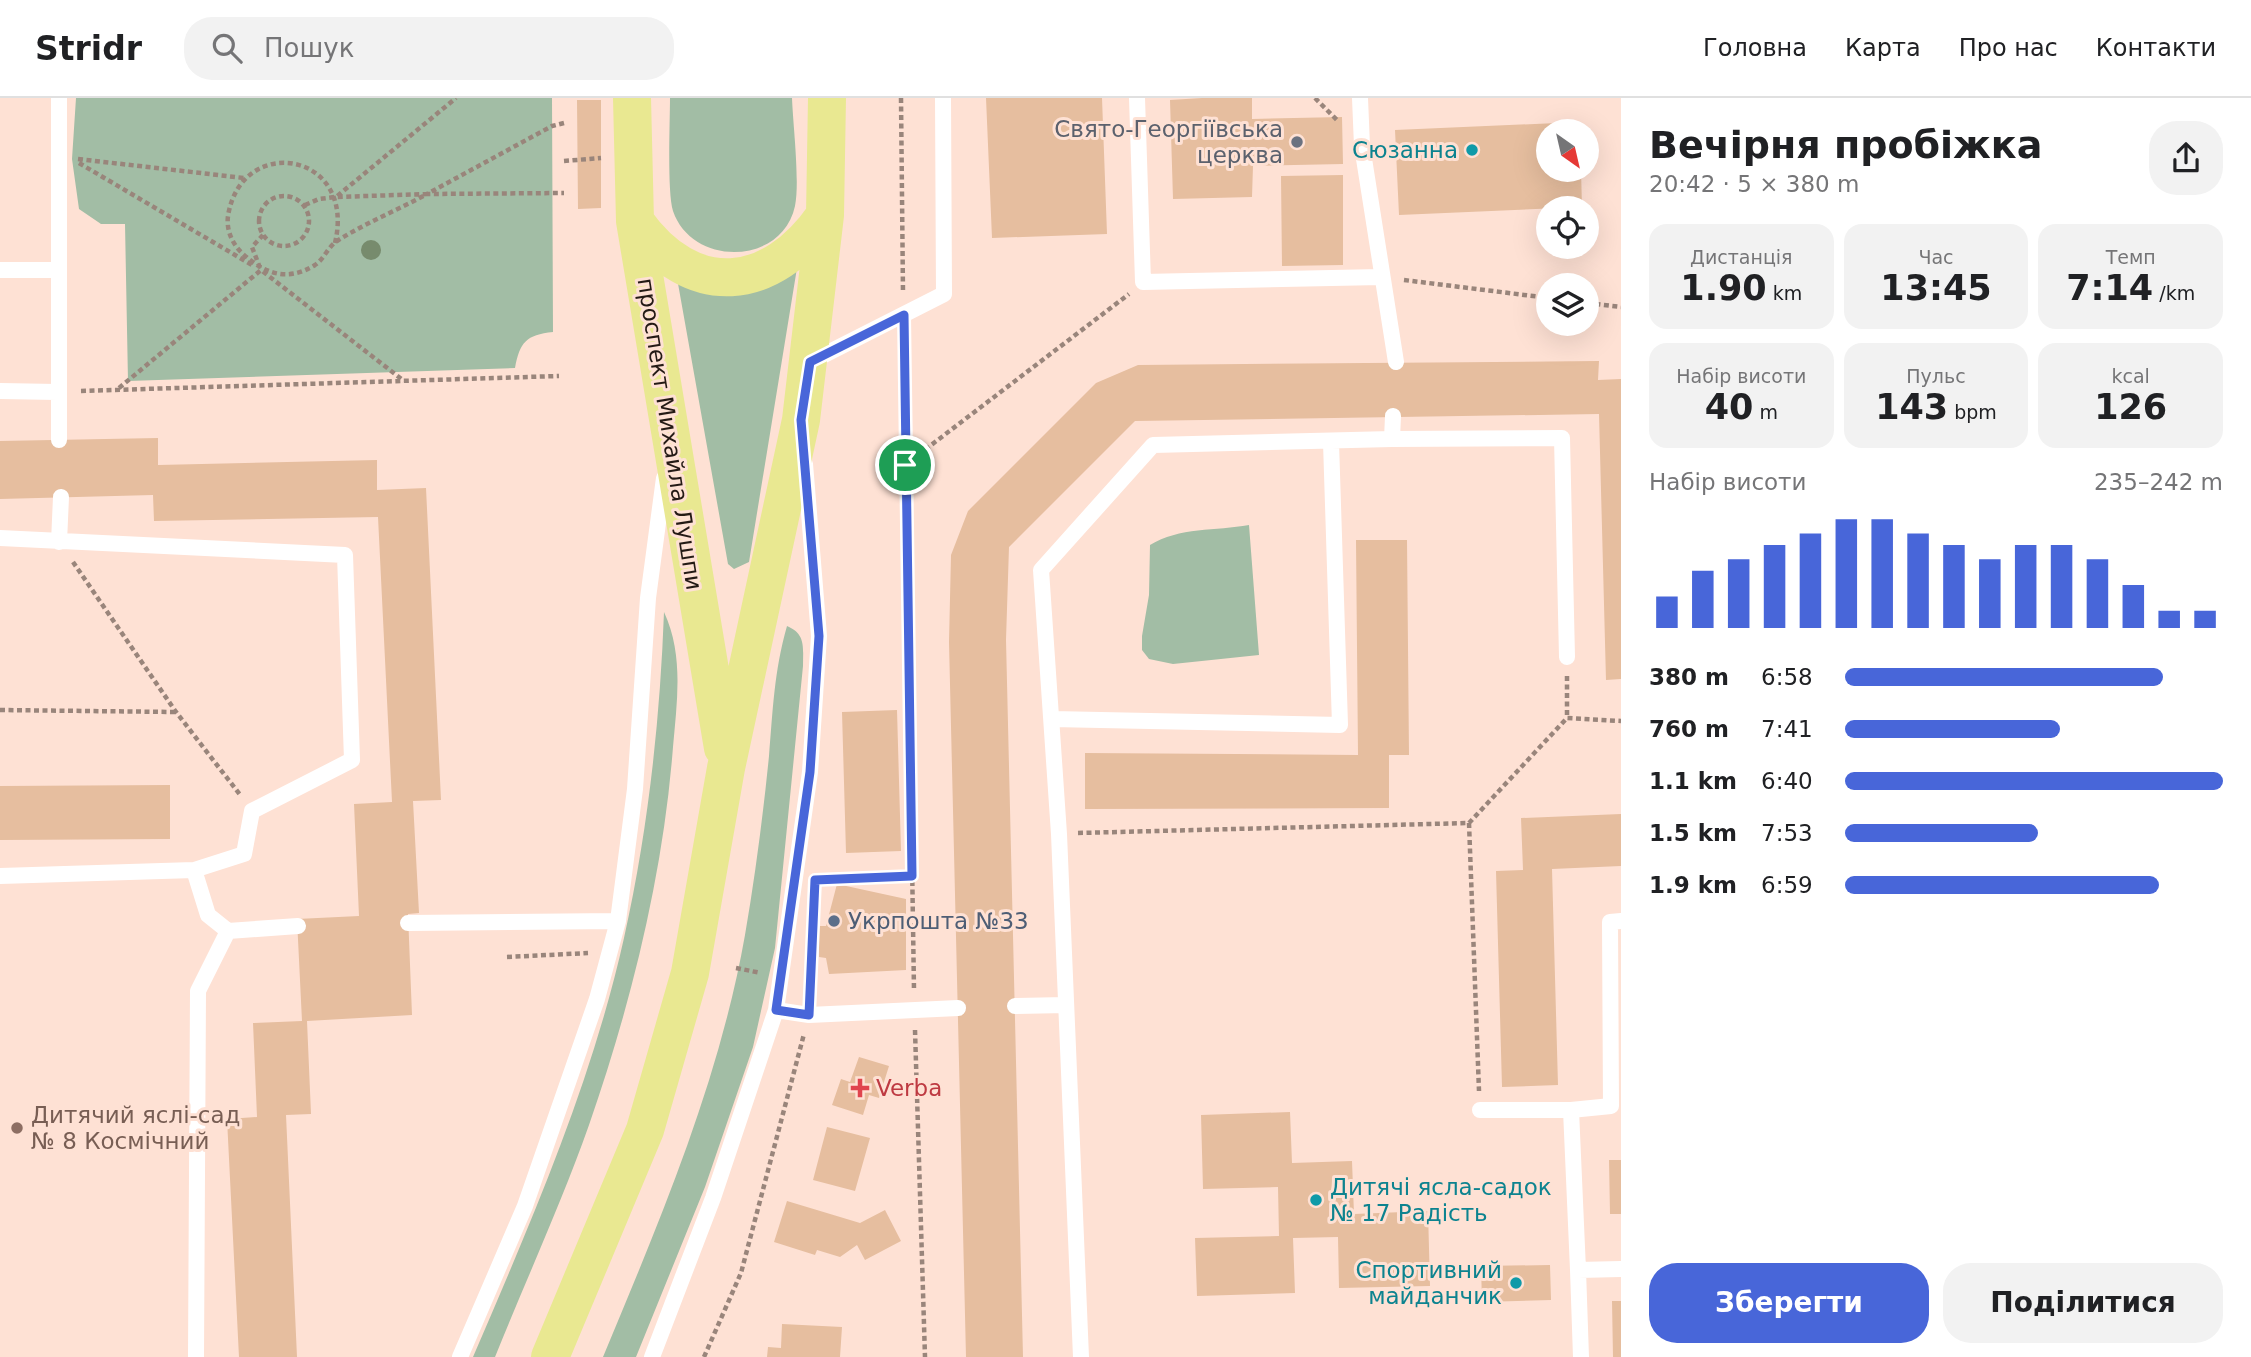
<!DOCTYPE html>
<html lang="uk">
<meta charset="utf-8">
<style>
body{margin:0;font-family:"DejaVu Sans",sans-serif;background:#f2f2f2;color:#202124;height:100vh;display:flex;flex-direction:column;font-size:26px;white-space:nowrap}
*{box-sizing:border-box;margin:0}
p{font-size:23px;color:#757577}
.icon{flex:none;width:38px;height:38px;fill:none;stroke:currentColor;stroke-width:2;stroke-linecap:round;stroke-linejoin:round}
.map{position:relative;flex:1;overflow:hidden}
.drawer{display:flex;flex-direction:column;background:#fff;width:630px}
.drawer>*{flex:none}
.needle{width:46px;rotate:146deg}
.fabs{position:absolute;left:1536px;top:21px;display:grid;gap:14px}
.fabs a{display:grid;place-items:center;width:63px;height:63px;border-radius:50%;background:#fff;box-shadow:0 7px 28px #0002;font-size:35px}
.pin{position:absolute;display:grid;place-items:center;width:60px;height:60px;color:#fff;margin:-30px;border:4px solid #fff;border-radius:50%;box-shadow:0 2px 7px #0007}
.round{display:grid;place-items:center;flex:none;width:74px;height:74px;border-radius:28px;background:#f2f2f2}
.head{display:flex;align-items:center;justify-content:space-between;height:119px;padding:0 28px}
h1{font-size:38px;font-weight:700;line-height:52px}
.figures{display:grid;grid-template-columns:repeat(3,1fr);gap:10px;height:119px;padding:7px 28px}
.figures div{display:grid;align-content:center;border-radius:18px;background:#f2f2f2;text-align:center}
.figures b{font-size:35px;font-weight:700}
.figures small{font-size:19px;font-weight:400}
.figures p{font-size:19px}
.chart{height:196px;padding:14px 28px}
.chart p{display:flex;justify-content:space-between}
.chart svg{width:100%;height:126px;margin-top:7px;stroke:#4866d9;stroke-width:6}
.button{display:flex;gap:14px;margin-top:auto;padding:14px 28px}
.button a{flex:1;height:80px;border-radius:28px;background:#4866d9;color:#fff;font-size:28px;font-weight:700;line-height:80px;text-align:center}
.button a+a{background:#f2f2f2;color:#202124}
ul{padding:0 28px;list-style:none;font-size:23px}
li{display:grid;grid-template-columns:112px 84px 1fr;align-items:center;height:52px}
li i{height:18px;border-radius:9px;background:#4866d9}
header{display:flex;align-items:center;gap:42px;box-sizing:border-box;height:98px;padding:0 35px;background:#fff;border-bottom:2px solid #e0e0e0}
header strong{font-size:33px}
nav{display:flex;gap:38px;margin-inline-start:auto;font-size:24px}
.search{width:490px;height:63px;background:#f2f2f2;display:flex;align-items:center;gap:18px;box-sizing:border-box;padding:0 24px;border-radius:28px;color:#757577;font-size:26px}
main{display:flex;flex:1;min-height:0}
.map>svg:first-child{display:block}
</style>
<header>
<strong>Stridr</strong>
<div class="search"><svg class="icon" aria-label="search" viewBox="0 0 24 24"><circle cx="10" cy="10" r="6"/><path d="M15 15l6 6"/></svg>Пошук</div>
<nav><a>Головна</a><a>Карта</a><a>Про нас</a><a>Контакти</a></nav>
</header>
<main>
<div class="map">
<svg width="1621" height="1259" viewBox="0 0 1621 1259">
<rect width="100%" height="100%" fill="#fee1d4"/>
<!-- green -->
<path fill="#a2bda5" d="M 76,0 L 552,0 L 553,234 C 526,237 520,244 515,270 L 128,283 L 125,126 L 101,126 L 79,111 L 72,61 Z
M 670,0 L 792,0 C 793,27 800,84 795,108 C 782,168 692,169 673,113 C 667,93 670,25 670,0 Z
M 797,170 L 749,464 L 734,471 L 728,466 L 677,180 C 726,203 753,202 797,170 Z
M 1249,427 L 1259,557 L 1173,566 L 1149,561 L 1142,552 L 1142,538 L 1149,497 L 1150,447 C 1179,429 1216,433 1249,427 Z
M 664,514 C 684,557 677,603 673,649 C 663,778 631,906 589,1027 C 561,1106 526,1182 495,1259 L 473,1259 C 531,1124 592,984 624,840 C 648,732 660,623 664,514 Z
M 787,528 C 806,536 803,549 803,568 L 775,850 L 753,949 L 705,1089 L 636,1259 L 603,1259 C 660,1122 719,984 745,837 C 755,779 763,718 769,658 C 773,611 774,574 787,528 Z"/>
<!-- building -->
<path fill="#e6be9f" d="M 986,0 L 1102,0 L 1107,136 L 992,140 Z
M 1202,0 L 1252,0 L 1252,21 L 1342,19 L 1343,66 L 1253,68 L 1252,99 L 1173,101 L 1170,2 Z
M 577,2 L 601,2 L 601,110 L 578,111 Z
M 1579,24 L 1580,33 L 1549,33 L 1549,72 L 1581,72 L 1582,109 L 1399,117 L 1395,32 Z
M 1343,77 L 1343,167 L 1282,168 L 1281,78 Z
M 1599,263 L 1598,282 L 1621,281 L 1621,581 L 1606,582 L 1599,316 L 1135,323 L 1009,449 L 1006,542 L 1023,1259 L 966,1259 L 949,544 L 951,457 L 968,413 L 1096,285 L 1138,267 Z
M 158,340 L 158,367 L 377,362 L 377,392 L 426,390 L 441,702 L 413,703 L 419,815 L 408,816 L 412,917 L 307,923 L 311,1016 L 286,1017 L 297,1259 L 239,1259 L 227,1021 L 257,1019 L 253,925 L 302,923 L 297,821 L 359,818 L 354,706 L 392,704 L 378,419 L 154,423 L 153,397 L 0,401 L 0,343 Z
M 1356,442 L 1407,442 L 1409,657 L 1389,657 L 1389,710 L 1085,711 L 1085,655 L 1358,657 Z
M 897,612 L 901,753 L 846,755 L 842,614 Z
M 170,687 L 170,741 L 0,742 L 0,688 Z
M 1621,716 L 1621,768 L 1552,771 L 1558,987 L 1502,989 L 1496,773 L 1523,772 L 1521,720 Z
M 837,786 L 906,801 L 906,872 L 829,876 L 826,860 L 819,859 L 819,828 L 826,828 Z
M 859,959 L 889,968 L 879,1000 L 869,997 L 863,1017 L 832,1007 L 841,981 L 850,984 Z
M 1290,1014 L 1292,1065 L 1352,1063 L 1354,1116 L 1428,1113 L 1430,1188 L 1339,1190 L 1338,1139 L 1293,1140 L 1295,1195 L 1197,1198 L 1195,1140 L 1279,1138 L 1278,1089 L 1203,1091 L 1201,1017 Z
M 827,1029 L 870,1040 L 855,1093 L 813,1082 Z
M 1609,1062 L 1621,1062 L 1621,1116 L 1610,1116 Z
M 787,1103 L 860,1125 L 885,1112 L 901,1143 L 865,1162 L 857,1147 L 840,1159 L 817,1152 L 815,1157 L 774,1144 Z
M 1550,1167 L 1551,1202 L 1482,1204 L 1481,1168 Z
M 1612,1203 L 1621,1203 L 1621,1259 L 1613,1259 Z
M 782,1226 L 842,1229 L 840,1259 L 767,1259 L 768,1249 L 781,1250 Z"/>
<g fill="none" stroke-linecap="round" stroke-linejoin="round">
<!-- path -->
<path stroke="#99857b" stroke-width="4.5" stroke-dasharray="5 3.5" stroke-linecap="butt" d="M 901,0 L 903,195
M 1315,0 L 1339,24
M 564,25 L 552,28 L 427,96 L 564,95
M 78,61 L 244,80
M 564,63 L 601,60
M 79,65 L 252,167
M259 123a25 25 0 1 1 50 0a25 25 0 1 1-50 0Z
M 305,107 L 319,101 L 335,99
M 335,145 C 357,53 241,35 228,118 C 226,133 233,147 243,156 C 265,176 288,184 315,167 C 324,161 328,149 337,143 C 365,125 398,112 427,96 L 336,99 L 456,0
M 260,170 L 252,149 L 263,137
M 1404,182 L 1549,200
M 1587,205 L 1621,209
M 904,239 L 914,892
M 119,290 L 261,172 L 404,283
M 81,293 L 559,278
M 905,367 L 1129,196
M 73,464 L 176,614 L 241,698
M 1567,578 L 1567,620 L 1621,623
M 0,612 L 175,614
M 1469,725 L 1479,993
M 1078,735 L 1469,725 L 1567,620
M 815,782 L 912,778
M 507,859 L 588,855
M 736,870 L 761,875
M 809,897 L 812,829
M 915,932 L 925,1259
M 704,1259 L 741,1175 L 804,936"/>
<!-- service -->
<path stroke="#fff" stroke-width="16" d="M 59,0 L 59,342
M 1137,0 L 1143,184 L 1381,179
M 1360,0 L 1362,48 L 1396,264
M 0,172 L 57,172
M 810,264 L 944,196 L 943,0
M 0,293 L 57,294
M 1392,341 L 1562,340 L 1567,559
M 0,440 L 345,457 L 352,662 L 252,713 L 244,756 L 194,772 L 208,817 L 228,833 L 298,828
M 59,444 L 61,399
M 1052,621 L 1340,627 L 1331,344
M 0,778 L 194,772
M 408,825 L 618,823
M 1015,908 L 1066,907
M 776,912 L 809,917 L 958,910
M 1480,1012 L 1571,1012
M 1578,1172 L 1571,1012 L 1611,1008 L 1610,824 L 1621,823
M 196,1259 L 198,893 L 228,833
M 460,1259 L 525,1108 L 597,901 L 618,823 L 635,691 L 648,500 L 664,380
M 652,1259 L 713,1100 L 776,912 L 810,674 L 819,538 L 805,366
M 1081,1259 L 1059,736 L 1041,472 L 1153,347 L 1392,341 L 1393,318
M 1581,1259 L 1578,1172 L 1621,1171"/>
<!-- primary -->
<path stroke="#e9e891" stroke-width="38" d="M 632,0 L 635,123 L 723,650
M 635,123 C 692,203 771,195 825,117
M 550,1259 L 645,1032 L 690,875 L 726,670 L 801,322 L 825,117 L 827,0"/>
</g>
<!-- trees -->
<circle fill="#778b6d" cx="371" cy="152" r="10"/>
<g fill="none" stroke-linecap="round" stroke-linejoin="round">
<!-- route casing -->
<g stroke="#fff" stroke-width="14">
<path id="route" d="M 904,217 L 912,778 L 815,782 L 809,917 L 776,912 L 810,674 L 819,538 L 801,322 L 810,264 Z"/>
</g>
<!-- route -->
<use href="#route" stroke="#4866d9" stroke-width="9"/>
</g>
<!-- markers -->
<circle fill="#6b7280" stroke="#fee1d4" stroke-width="2.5" cx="1297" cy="44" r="7"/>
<g fill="#0f9aa8" stroke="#fee1d4" stroke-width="2.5">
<circle cx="1472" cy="52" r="7"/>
<circle cx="1316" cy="1102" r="7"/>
<circle cx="1516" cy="1185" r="7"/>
</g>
<circle fill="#5c6f8a" stroke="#fee1d4" stroke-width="2.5" cx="834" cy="823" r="7"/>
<path fill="#e0444e" stroke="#fee1d4" stroke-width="2.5" d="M856.5 979.5h7v7h7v7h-7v7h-7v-7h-7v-7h7z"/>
<circle fill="#8d6e63" stroke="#fee1d4" stroke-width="2.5" cx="17" cy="1030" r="7"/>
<g text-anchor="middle" stroke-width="6" stroke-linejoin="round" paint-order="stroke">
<!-- worship labels -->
<g font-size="23" fill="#5b616d" stroke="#fee1d4" text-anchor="end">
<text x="1283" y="39">Свято-Георгіївська<tspan x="1283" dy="26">церква</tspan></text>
</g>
<!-- culture labels -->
<g font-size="23" fill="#0d838f" stroke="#fee1d4" text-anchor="end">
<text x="1458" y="60">Сюзанна</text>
<text x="1330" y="1097" text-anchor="start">Дитячі ясла-садок<tspan x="1330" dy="26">№ 17 Радість</tspan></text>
<text x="1502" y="1180">Спортивний<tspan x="1502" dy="26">майданчик</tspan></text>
</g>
<!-- street labels -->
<g font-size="23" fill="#241a15" stroke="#fee1d4">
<text transform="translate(670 336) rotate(81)" y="8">проспект Михайла Лушпи</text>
</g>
<!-- service labels -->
<g font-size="23" fill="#4e5e75" stroke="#fee1d4" text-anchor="start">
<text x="848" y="831">Укрпошта №33</text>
</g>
<!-- health labels -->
<g font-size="23" fill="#be3a42" stroke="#fee1d4" text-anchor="start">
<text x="876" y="998">Verba</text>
</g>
<!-- education labels -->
<g font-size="23" fill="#785e54" stroke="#fee1d4" text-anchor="start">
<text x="31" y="1025">Дитячий яслі-сад<tspan x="31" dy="26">№ 8 Космічний</tspan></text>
</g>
</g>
</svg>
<div class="fabs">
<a><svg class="needle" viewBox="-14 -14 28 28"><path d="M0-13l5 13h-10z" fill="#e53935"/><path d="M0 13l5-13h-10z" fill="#757577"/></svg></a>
<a><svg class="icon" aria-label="locate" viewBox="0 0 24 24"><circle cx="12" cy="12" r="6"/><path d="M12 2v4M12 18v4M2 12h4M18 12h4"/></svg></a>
<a><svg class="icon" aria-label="layers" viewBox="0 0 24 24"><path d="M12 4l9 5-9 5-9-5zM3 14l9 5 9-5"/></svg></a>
</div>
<div class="pin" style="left:905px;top:367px;background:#1e9e55"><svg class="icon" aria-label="arrive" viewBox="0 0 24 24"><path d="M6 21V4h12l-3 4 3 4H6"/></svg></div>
</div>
<section class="drawer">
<div class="head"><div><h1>Вечірня пробіжка</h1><p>20:42 · 5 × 380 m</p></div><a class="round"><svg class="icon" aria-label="share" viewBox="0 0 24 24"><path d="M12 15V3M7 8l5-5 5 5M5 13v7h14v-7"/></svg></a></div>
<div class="figures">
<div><p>Дистанція</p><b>1.90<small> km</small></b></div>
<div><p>Час</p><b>13:45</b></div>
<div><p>Темп</p><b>7:14<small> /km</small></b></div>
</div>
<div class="figures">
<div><p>Набір висоти</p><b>40<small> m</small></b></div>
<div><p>Пульс</p><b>143<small> bpm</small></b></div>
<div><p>kcal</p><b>126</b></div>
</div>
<div class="chart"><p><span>Набір висоти</span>235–242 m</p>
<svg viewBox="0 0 160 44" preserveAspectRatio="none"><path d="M5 44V33M15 44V24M25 44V20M35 44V15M45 44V11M55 44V6M65 44V6M75 44V11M85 44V15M95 44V20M105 44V15M115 44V15M125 44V20M135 44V29M145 44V38M155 44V38"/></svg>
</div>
<ul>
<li><b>380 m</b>6:58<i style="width:84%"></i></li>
<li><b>760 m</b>7:41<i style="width:57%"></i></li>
<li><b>1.1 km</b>6:40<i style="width:100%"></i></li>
<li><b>1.5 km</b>7:53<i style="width:51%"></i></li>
<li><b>1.9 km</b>6:59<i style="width:83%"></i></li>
</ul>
<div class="button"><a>Зберегти</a><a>Поділитися</a></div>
</section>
</main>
